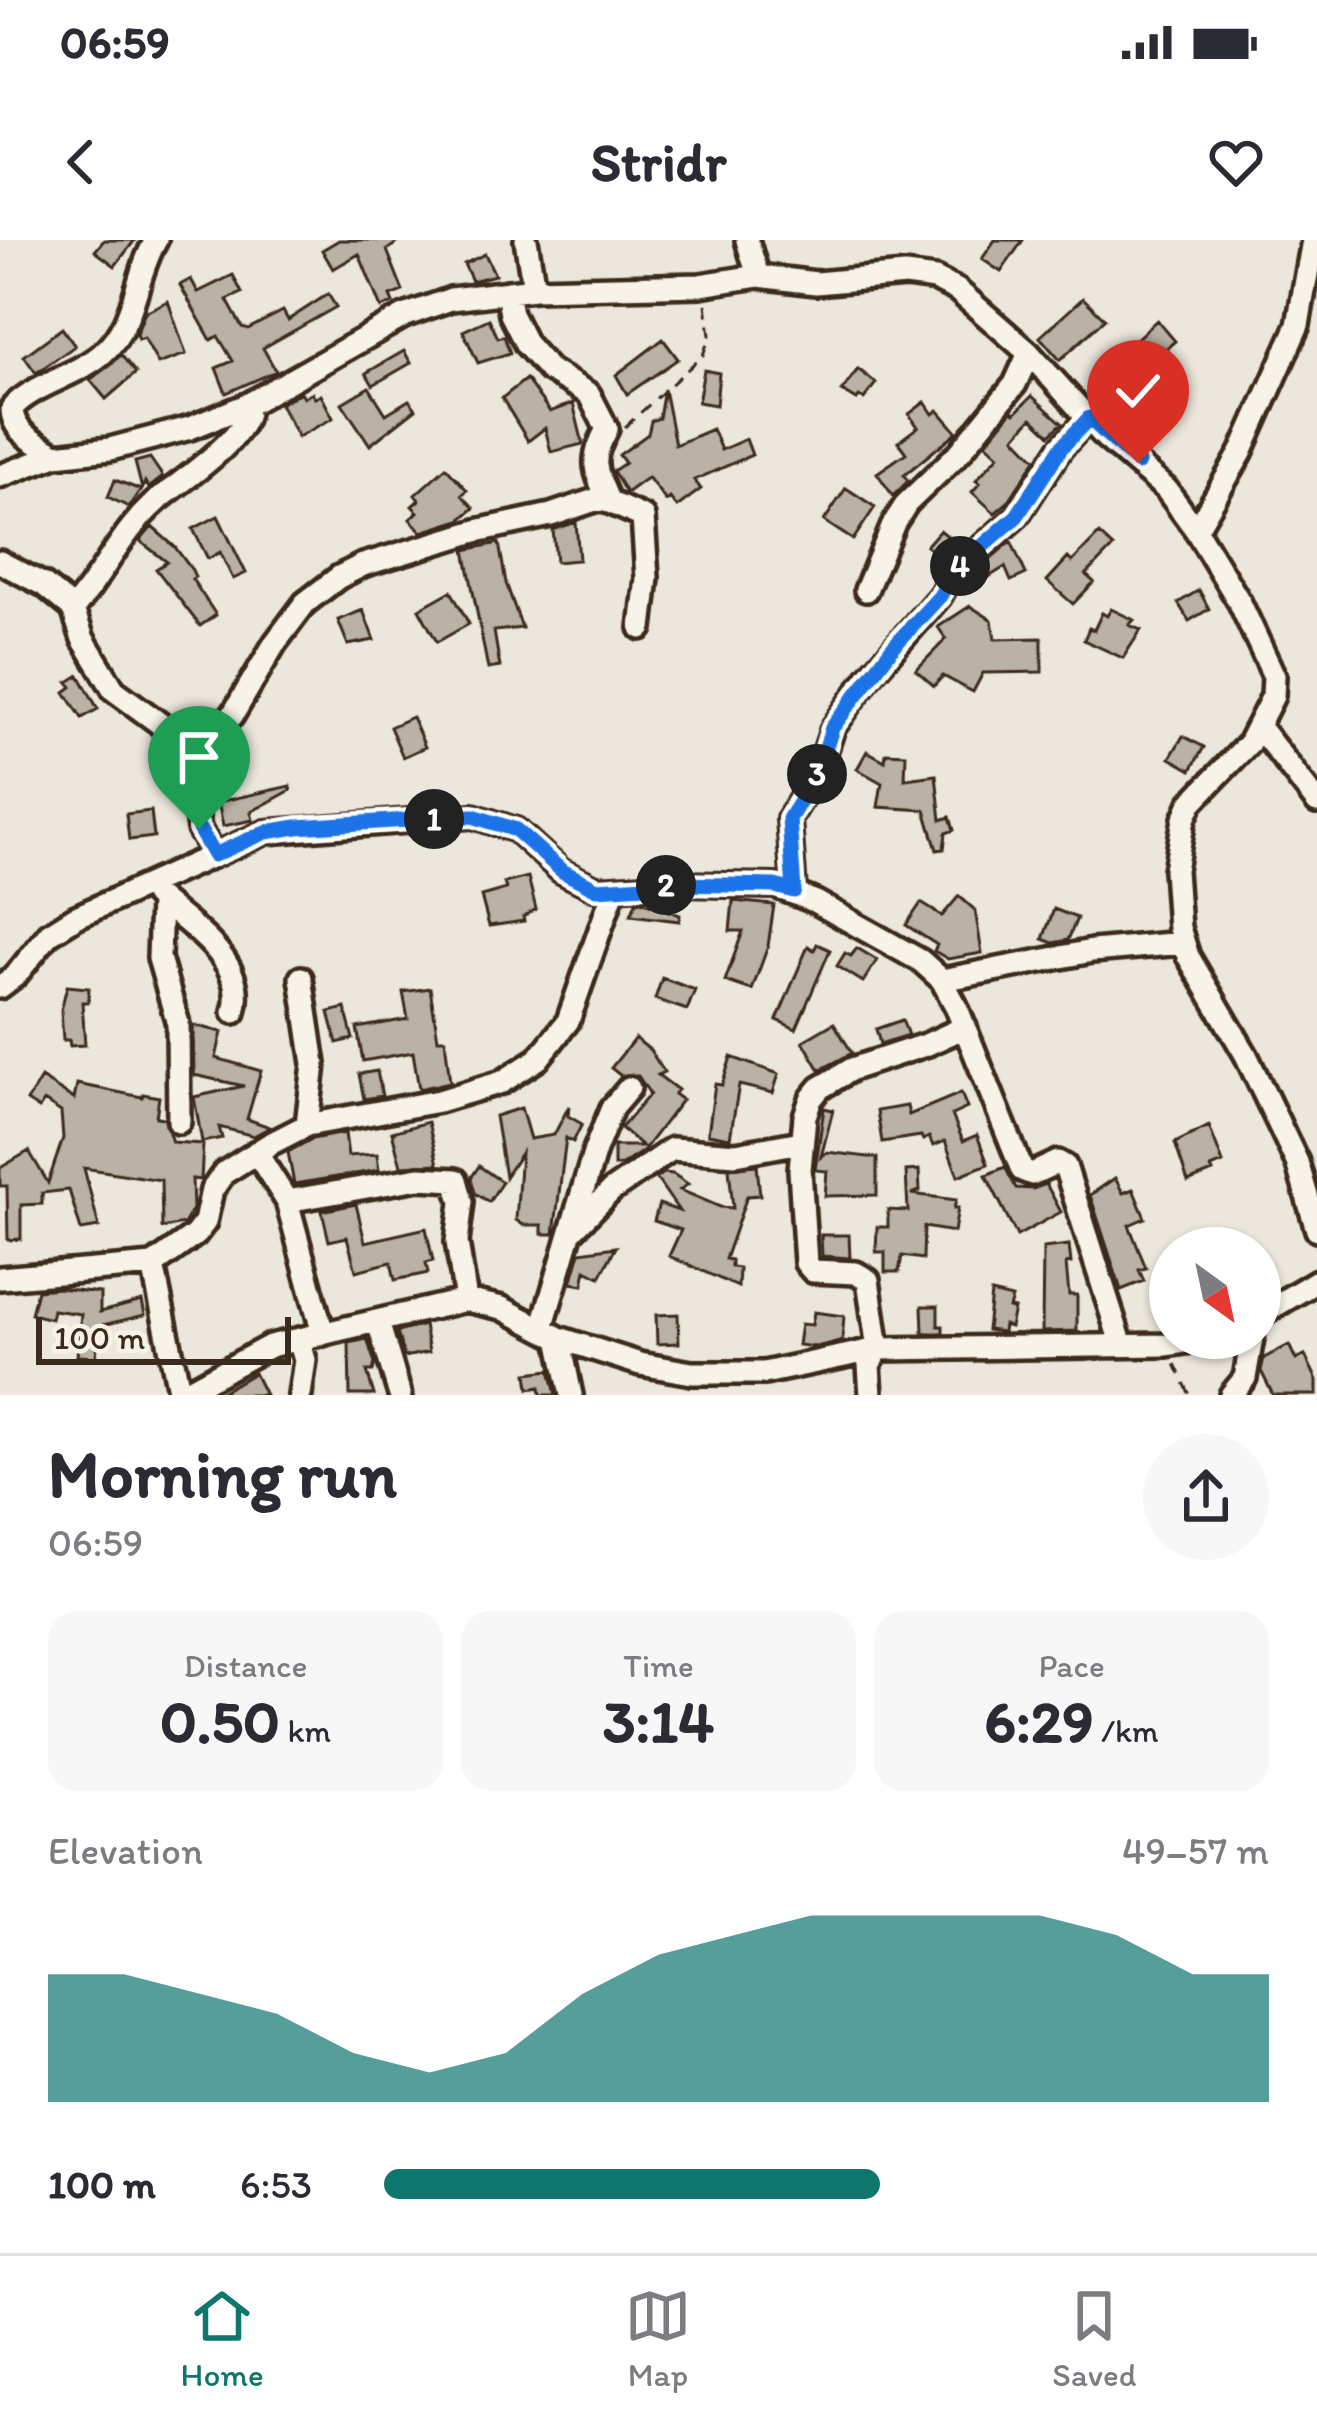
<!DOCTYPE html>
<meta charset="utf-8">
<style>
body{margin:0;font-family:Itim,sans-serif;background:#f7f7f7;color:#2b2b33;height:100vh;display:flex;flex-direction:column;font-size:45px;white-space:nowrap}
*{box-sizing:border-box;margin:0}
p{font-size:39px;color:#7c7c81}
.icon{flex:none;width:66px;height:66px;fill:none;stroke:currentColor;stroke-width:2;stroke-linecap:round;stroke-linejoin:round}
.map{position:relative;height:1155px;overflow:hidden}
.details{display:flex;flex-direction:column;background:#fff;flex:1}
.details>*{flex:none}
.needle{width:78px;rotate:147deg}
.fabs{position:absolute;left:1149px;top:987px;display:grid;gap:24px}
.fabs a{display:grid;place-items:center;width:132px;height:132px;border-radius:50%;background:#fff;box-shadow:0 3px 9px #0004;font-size:60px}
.scale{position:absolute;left:36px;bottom:30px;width:255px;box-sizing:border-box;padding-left:12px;border:6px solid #3b2a1e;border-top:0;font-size:33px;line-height:42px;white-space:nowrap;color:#3b2a1e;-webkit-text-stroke:9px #f7f3e8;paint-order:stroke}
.pin{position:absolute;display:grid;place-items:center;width:102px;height:102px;color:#fff;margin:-123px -51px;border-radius:50% 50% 50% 0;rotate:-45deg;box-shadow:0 0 12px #0007}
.pin .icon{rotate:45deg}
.km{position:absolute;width:60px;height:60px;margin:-30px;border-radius:50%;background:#222;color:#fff;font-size:33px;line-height:60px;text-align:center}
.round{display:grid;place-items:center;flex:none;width:126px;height:126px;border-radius:63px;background:#f7f7f7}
.overview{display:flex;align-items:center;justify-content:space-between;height:204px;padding:0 48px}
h1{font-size:66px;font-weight:700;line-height:90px}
.figures{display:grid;grid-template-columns:repeat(3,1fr);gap:18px;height:204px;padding:12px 48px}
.figures div{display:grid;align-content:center;border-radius:30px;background:#f7f7f7;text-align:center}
.figures b{font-size:60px;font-weight:700}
.figures small{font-size:33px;font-weight:400}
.figures p{font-size:33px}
.chart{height:336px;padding:24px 48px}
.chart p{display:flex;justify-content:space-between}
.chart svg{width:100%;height:216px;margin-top:12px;fill:#0f766e;opacity:.7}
ul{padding:0 48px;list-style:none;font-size:39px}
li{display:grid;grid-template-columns:192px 144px 1fr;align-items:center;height:90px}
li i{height:30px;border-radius:15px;background:#0f766e}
.status{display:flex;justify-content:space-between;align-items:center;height:84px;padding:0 60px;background:#fff;direction:ltr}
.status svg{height:33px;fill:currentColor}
header{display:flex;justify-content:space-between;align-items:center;height:156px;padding:0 48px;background:#fff;font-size:54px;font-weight:700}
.menu{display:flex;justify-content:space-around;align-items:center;height:168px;border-top:3px solid #e1e1e2;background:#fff;font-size:33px;color:#7c7c81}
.menu a{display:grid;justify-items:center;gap:6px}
.menu .selected{color:#0f766e}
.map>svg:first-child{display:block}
</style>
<div class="status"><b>06:59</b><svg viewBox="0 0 49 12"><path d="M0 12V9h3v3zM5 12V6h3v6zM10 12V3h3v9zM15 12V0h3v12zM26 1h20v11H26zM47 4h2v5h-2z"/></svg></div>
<header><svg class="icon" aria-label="back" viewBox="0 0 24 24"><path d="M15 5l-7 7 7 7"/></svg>Stridr<svg class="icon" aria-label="heart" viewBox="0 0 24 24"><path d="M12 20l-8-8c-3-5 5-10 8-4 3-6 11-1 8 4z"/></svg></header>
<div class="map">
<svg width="1317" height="1155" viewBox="0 0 1317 1155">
<rect width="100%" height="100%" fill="#ece7dc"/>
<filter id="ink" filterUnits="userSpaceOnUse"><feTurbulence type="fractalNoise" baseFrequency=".00833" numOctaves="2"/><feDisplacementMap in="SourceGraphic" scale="24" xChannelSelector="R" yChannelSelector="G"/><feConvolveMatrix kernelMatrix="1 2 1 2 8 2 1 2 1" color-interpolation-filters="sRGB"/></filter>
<g filter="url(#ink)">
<!-- building -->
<path fill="#bab2a7" stroke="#3b2a1e" stroke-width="3" d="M 104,0 L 135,0 L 115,26 L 95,11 Z
M 339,0 L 401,0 L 387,10 L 403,51 L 390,56 L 393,63 L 381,68 L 359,14 L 333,29 L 322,10 Z
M 995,0 L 1023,0 L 1001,32 L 982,19 Z
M 485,14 L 495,35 L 472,41 L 464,24 Z
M 233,35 L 242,53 L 227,60 L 242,87 L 248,89 L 283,71 L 288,80 L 328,54 L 336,67 L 263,108 L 276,131 L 226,153 L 216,128 L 233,121 L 218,96 L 211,100 L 180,45 L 191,39 L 198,52 Z
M 1083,58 L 1105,79 L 1060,120 L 1040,97 Z
M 168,61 L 186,114 L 158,124 L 144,98 L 138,100 L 136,95 L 145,72 Z
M 489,79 L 498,98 L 504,96 L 510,113 L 478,123 L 463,91 Z
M 1157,80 L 1175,101 L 1153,120 L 1135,100 Z
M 62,88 L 75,106 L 36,133 L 24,116 Z
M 663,99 L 678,119 L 627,154 L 616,135 Z
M 404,111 L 411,123 L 373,145 L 366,133 Z
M 121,115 L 136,133 L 106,159 L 90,140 Z
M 858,129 L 876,143 L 864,159 L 859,157 L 857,160 L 842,151 Z
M 704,130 L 719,133 L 716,165 L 698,162 Z
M 526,139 L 550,172 L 573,163 L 583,204 L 551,212 L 545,188 L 528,201 L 502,158 Z
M 369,147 L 386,174 L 409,160 L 416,169 L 370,205 L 342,163 Z
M 664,149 L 675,205 L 712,189 L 721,210 L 746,199 L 752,215 L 694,240 L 701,249 L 677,267 L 670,258 L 666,261 L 648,237 L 626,253 L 613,231 L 625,223 L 619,215 L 648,194 L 651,181 L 659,178 Z
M 301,152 L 304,157 L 312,153 L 315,158 L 321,155 L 333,178 L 298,197 L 280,164 Z
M 1032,156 L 1062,183 L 1050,195 L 1032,178 L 1015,197 L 1036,219 L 1008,262 L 995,273 L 972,252 L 980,243 L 976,240 L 999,215 L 986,203 L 1012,171 L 1015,173 Z
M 925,162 L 933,174 L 938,170 L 957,192 L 904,235 L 908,241 L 893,256 L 877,233 L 906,213 L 898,202 L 918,187 L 909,174 Z
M 150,218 L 163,237 L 149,248 L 145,242 L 142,249 L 135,222 Z
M 446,227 L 467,250 L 462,255 L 474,268 L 460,280 L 422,292 L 410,279 L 418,272 L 412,266 L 419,260 L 415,255 Z
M 115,240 L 141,250 L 129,267 L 108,257 Z
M 846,248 L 875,267 L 853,300 L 824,281 Z
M 218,276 L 246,333 L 233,339 L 220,312 L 208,319 L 193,289 Z
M 576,282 L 579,320 L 556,322 L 553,290 Z
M 152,287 L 175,307 L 192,330 L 195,337 L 192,339 L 216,375 L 200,386 L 156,329 L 167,322 L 140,301 Z
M 940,290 L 960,306 L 944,320 L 926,306 Z
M 1099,294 L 1113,307 L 1086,335 L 1094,342 L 1073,364 L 1047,341 L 1068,318 L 1072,322 Z
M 1011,301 L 1026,334 L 1011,341 L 1005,327 L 981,342 L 975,332 Z
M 499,303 L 506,343 L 522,388 L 494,391 L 500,427 L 488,429 L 465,310 Z
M 1199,350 L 1209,369 L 1189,381 L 1178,363 Z
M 451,351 L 469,384 L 437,402 L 419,369 Z
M 970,366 L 992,380 L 995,399 L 1042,398 L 1042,432 L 983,433 L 973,452 L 943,436 L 934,446 L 916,430 L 946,399 L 938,387 Z
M 1111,369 L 1134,380 L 1129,385 L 1141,390 L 1123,418 L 1084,400 L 1089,388 L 1094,390 L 1102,373 L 1107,376 Z
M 363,370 L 374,400 L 348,405 L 338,380 Z
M 79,435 L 98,469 L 82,478 L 65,452 L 72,447 L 68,442 Z
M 412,477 L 425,507 L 403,517 L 390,487 Z
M 1183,496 L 1204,507 L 1191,530 L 1170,518 Z
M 867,511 L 885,521 L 886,513 L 906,514 L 905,539 L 936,535 L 941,580 L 950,577 L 954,590 L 946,593 L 944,609 L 937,610 L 925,570 L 878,567 L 882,543 L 857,529 Z
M 290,546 L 291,550 L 251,572 L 253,580 L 223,586 L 218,562 Z
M 151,571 L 154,597 L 129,600 L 126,574 Z
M 528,637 L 536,669 L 523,677 L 524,681 L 489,686 L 481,656 L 506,649 L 504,643 Z
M 959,656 L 975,670 L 982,713 L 948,719 L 934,711 L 937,705 L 906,685 L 921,663 L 942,676 Z
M 641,661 L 680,675 L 679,681 L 631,675 L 636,662 Z
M 733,661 L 774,665 L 768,706 L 752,750 L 725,741 L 743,691 L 730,691 Z
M 1054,669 L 1077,678 L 1068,700 L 1053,703 L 1043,699 Z
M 817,704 L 830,710 L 796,789 L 777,780 L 808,706 L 814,710 Z
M 857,708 L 877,720 L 863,742 L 837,726 L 845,713 L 851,716 Z
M 662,738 L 695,750 L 687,770 L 655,759 Z
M 67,746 L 89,748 L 88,762 L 82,762 L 85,805 L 70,806 L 69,800 L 63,800 L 61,770 Z
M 430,748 L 438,799 L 445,799 L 450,842 L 419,849 L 413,812 L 363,821 L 357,788 L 408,779 L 403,752 Z
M 345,768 L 353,799 L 337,803 L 329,772 Z
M 902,780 L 908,795 L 880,804 L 876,789 Z
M 834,783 L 852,813 L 820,830 L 803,801 Z
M 193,785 L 222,792 L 216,818 L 261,831 L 247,879 L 270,887 L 254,896 L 219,887 L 222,898 L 202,902 L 194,857 L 244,846 L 194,835 Z
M 635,798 L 650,810 L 664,832 L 658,835 L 678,850 L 674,854 L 682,860 L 643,911 L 622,925 L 614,926 L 614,906 L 642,906 L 621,888 L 650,854 L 638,836 L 621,836 L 611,828 Z
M 731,817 L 779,834 L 773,853 L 739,845 L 730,898 L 708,894 L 715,844 L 722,845 Z
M 377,831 L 382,856 L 364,859 L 359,834 Z
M 41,838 L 74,859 L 77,844 L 142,857 L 143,854 L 159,857 L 156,877 L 164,878 L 172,902 L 203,904 L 201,940 L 192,939 L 193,969 L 184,984 L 162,988 L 161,940 L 84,928 L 99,987 L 81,990 L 69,950 L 42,953 L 42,964 L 21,965 L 21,999 L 8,1000 L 7,946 L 0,946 L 0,928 L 29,911 L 48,943 L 63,898 L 61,872 L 44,861 L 39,869 L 27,861 Z
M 961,853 L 967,868 L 952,875 L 963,901 L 977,895 L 988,924 L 958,936 L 945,901 L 933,906 L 929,897 L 923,900 L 921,896 L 882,902 L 877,871 L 907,866 L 909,875 Z
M 569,866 L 568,876 L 582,884 L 573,902 L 566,898 L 554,994 L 542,994 L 542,985 L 523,985 L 516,980 L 521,913 L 505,937 L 495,876 L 521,868 L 530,899 L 554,895 Z
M 824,868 L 833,870 L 821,917 L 827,912 L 877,918 L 877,955 L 825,956 L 827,931 L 815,930 Z
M 428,882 L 438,924 L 401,926 L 392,892 Z
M 1209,886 L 1223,923 L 1211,928 L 1213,932 L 1188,942 L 1175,903 Z
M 345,893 L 348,916 L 377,914 L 379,930 L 294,944 L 288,912 L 312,899 Z
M 757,925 L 760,955 L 747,956 L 725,1019 L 731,1020 L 731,1027 L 739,1028 L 738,1047 L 669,1016 L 681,990 L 654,981 L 659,964 L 679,971 L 656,938 L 664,933 L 673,934 L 688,944 L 680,950 L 720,967 L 733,968 L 729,928 Z
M 479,926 L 502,942 L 489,962 L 475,953 L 471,938 Z
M 1005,927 L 1016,948 L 1033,949 L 1046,944 L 1061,972 L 1017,996 L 986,935 Z
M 919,930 L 920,951 L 912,954 L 956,960 L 954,968 L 958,968 L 954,992 L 924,987 L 923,1019 L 902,1016 L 899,1032 L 885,1032 L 885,1012 L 876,1012 L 877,987 L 888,987 L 888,970 L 908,971 L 906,931 Z
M 1115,938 L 1123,953 L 1133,949 L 1145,978 L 1129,985 L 1146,1028 L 1139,1030 L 1144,1041 L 1121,1050 L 1090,955 Z
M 356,964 L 365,1002 L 426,988 L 433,1021 L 426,1023 L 428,1033 L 395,1040 L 391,1022 L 356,1031 L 347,997 L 329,1001 L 322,971 Z
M 821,995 L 849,995 L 850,1018 L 822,1016 Z
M 1069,1005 L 1071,1023 L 1066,1024 L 1069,1055 L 1077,1055 L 1077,1091 L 1042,1092 L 1043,1008 Z
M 616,1007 L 600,1037 L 586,1030 L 583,1045 L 571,1043 L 580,1012 Z
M 59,1048 L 100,1053 L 100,1072 L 142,1061 L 145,1075 L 99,1086 L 96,1117 L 77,1116 L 81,1074 L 53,1070 L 51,1079 L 31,1074 L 37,1050 Z
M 991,1053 L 1012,1058 L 1009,1068 L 1014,1069 L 1010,1087 L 1004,1085 L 1003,1092 L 987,1090 Z
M 922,1066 L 938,1066 L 938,1086 L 943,1086 L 943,1093 L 923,1093 Z
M 814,1072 L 844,1076 L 842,1101 L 816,1107 L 798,1105 L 801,1084 L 812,1085 Z
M 678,1074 L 679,1103 L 657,1104 L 656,1075 Z
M 424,1085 L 429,1112 L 404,1117 L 397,1092 Z
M 367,1099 L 375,1123 L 373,1131 L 367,1131 L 374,1155 L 350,1155 L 349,1103 Z
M 1289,1105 L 1296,1120 L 1305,1115 L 1317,1140 L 1317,1155 L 1273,1155 L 1261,1131 L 1264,1118 Z
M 550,1130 L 556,1155 L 541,1155 L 540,1147 L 529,1149 L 527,1133 Z
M 254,1133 L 265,1155 L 216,1155 Z"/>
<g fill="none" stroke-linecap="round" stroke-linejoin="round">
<!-- minor casing -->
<g stroke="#3b2a1e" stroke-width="30">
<path id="minor" d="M 526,0 L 534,49
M 747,0 L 758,36
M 507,52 L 511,74 L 526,104 L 549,130 L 589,154 L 607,189 C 589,221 595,230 609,262 L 643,277 L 647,338 L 641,388
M 56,215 C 37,203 12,193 12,168 C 35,143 77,136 103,113 C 137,82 134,37 156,0
M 0,236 L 56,215 L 110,209 L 190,188 L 247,165 L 404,76 L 451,59 L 534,49 L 700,45 L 758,36 L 816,43 L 905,35 L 935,39 L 957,50 L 1029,113 L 1105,197 L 1166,249 L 1196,290 L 1240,363 L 1274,436 L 1273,456 L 1249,503 L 1191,563 L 1184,579 L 1175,630 L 1179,688 L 1188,716 L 1246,815 L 1297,922 L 1317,990
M 1196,290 L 1241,213 L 1298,85 L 1313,0
M 0,322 L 44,345 L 73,369 L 83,399 L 114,450 L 159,483 L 179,506 L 190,530 L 199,589 L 214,615
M 866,350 L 894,283 L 907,263 L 960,212 L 1015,144 L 1029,113
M 73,369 C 107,330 124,284 168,252 C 189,236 253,192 247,165
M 1258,486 L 1317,562
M 179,506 L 232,476 L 275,403 L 305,363 L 339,337 L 363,325 L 476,291 L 551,275 L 598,259 L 609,262
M 794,651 L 789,579 L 819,530 L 833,488 L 869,437 L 940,356 L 954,331 L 1017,276 L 1061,208 L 1089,178
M 155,655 C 188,686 249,720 234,772
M 161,661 L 159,718 L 178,784 L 179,882
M 301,738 L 314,824 L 307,885
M 942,740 L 1092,711 L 1182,703
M 0,747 L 16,735 L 49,694 L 76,677 L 266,592 L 473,576 L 516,590 L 561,631 L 597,649 L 678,644 L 775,646 L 816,662 L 921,721 L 942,740 L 956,766 L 1022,930 L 1032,934 L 1058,922 L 1065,926 L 1121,1103
M 256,912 L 287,961 L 323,1094
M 287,961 L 419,938 L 456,940 L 462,962 L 457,1002 L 466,1060
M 572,991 L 611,951 L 672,909 L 736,914 L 801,902
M 153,1025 L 180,1155
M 0,1038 L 153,1025 L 195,995 L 205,982 L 212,950 L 224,933 L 270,904 L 307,885 L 439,861 L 502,842 L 538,819 L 568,781 L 614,650
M 1260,1075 L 1317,1041
M 378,1082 L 400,1155
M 542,1088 L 595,910 L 612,868 L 629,848
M 559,1098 L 571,1155
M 299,1100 L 305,1120 L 300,1155
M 180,1155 L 270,1106 L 466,1060 L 502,1068 L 559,1098 L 640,1124 L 692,1133 L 764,1133 L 878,1109 L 1167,1105 L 1210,1098
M 871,1155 L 869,1125 L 878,1109 L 868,1040 L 856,1033 L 813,1031 L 806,1023 L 800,930 L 805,876 L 811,859 L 820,848 L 852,829 L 928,804 L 965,787
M 1231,1155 L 1245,1138 L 1252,1098"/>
</g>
<!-- path -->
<path stroke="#3b2a1e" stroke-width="3" stroke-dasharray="12 9" stroke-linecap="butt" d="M 625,187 L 703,115 L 710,96 L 706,64
M 1175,1124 L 1190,1155"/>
<!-- minor -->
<use href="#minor" stroke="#f7f3e8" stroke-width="21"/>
</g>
</g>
<g fill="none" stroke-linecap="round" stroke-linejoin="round" filter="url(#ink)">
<!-- route casing -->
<g stroke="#fff" stroke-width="24">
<path id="route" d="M 199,589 L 214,615 L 266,592 L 297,587 L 473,576 L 516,590 L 562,631 L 597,649 L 678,644 L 775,646 L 794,651 L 789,579 L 819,530 L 832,488 L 893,407 L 940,356 L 954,331 L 1017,276 L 1061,208 L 1089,178 L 1138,223"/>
</g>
<!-- route -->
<use href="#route" stroke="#1a73e8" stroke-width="15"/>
</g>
</svg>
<div class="fabs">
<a><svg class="needle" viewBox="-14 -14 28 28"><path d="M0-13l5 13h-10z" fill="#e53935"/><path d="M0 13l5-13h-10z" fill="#7c7c81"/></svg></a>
</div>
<div class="scale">100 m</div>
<div class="pin" style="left:199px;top:589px;background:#1e9e55"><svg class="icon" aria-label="arrive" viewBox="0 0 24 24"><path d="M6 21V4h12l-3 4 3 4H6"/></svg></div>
<div class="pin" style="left:1138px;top:223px;background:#d93025"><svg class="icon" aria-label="check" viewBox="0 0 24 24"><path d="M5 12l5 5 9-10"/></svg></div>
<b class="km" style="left:434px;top:579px">1</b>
<b class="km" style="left:666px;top:645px">2</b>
<b class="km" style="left:817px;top:534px">3</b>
<b class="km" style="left:960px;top:326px">4</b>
</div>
<section class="details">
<div class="overview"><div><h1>Morning run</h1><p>06:59</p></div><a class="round"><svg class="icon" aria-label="share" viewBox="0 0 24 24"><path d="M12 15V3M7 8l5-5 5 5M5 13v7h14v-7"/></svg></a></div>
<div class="figures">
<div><p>Distance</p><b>0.50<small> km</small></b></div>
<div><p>Time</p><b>3:14</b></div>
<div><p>Pace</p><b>6:29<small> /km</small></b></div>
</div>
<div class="chart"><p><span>Elevation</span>49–57 m</p>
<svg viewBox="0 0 160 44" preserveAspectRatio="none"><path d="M0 44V18L10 18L20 22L30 26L40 34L50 38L60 34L70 22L80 14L90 10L100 6L110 6L120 6L130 6L140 10L150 18L160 18V44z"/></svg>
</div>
<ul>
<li><b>100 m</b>6:53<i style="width:56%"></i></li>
</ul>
</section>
<nav class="menu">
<a class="selected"><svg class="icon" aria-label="home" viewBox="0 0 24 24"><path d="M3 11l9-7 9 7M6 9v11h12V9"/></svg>Home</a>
<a><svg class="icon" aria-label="map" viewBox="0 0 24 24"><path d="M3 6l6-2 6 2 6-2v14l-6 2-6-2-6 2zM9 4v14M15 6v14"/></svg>Map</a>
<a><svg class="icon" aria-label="saved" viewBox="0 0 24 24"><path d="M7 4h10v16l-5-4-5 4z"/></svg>Saved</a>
</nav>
